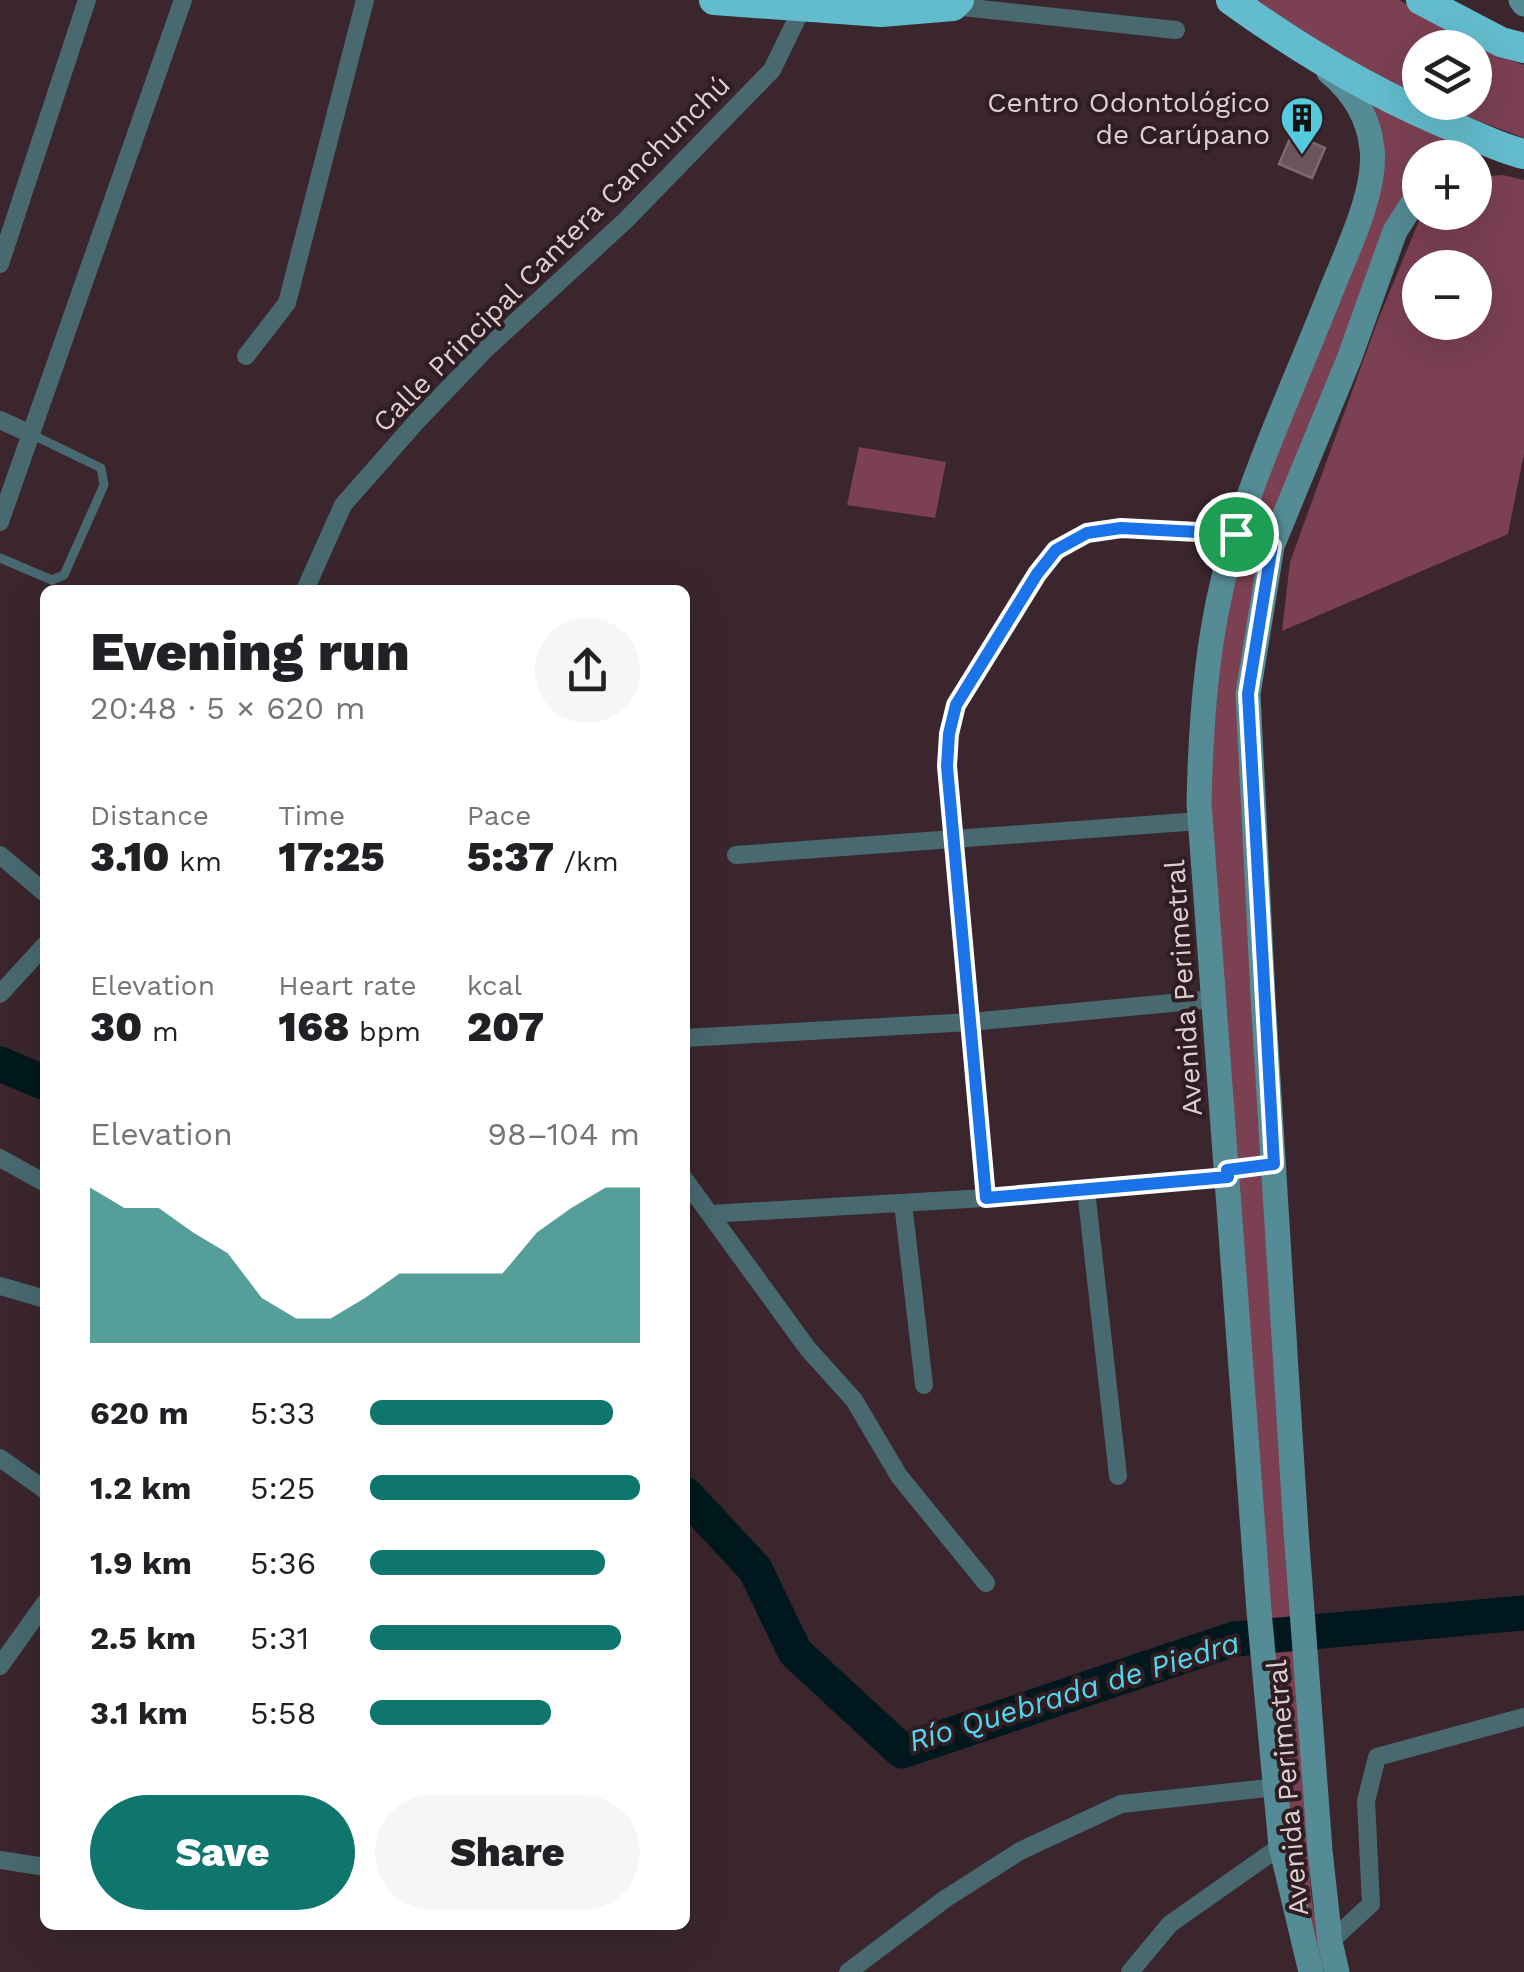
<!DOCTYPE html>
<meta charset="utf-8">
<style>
body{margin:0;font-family:"Work Sans",sans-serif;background:#f6f6f6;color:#202124;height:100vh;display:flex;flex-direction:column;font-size:38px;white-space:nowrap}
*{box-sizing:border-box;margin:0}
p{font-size:32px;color:#757577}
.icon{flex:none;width:55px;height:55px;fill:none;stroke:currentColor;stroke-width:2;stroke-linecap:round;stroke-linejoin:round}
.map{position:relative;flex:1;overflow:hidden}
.side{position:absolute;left:40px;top:585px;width:650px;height:1345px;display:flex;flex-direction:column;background:#fff;border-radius:15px;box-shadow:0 10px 40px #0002}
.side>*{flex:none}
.fabs{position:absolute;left:1402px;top:30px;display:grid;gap:20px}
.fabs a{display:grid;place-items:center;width:90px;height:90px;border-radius:50%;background:#fff;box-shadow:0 10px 40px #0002;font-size:50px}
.pin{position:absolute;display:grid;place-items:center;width:85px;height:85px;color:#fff;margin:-42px;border:5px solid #fff;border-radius:50%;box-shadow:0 2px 10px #0007}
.round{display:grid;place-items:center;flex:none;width:105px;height:105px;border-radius:52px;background:#f6f6f6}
.headline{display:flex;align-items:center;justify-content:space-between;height:170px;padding:0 50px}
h1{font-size:55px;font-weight:800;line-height:75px}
.figures{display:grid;grid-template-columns:repeat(3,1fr);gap:15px;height:170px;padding:10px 50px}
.figures div{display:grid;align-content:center}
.figures b{font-size:42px;font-weight:800}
.figures small{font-size:28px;font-weight:400}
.figures p{font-size:28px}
.chart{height:280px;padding:20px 50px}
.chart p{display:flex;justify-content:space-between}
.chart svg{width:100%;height:180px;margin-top:10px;fill:#0f766e;opacity:.7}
.button{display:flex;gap:20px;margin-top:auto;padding:20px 50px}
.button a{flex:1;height:115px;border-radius:60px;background:#0f766e;color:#fff;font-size:40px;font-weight:800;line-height:115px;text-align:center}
.button a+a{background:#f6f6f6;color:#202124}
ul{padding:0 50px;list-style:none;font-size:32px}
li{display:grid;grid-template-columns:160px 120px 1fr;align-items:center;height:75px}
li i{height:25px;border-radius:12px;background:#0f766e}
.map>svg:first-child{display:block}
</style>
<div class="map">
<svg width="1524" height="1972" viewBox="0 0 1524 1972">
<rect width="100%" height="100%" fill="#3a262c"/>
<!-- green -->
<path fill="#7b4052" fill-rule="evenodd" d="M 1253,0 L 1399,0 L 1496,54 L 1524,65 L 1524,138 L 1431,103 L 1475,102 L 1475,48 L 1420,48 L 1420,97 L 1351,67 Z
M 1346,87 L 1478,148 L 1446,157 L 1420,158 L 1420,179 L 1415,183 L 1272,546 L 1248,694 L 1311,1894 L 1324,1972 L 1316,1972 L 1286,1846 L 1199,803 L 1210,644 L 1373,152 Z
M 1503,175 L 1524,180 L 1524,454 L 1508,534 L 1282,631 L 1290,562 L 1378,320 L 1419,221 L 1426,213 L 1475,212 L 1475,177 ZM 1420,268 L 1475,268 L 1475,322 L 1420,322 Z
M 859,447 L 946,462 L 935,518 L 847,505 Z"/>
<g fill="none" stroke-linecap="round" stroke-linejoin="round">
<!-- river -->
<path stroke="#00181d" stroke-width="35" d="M 0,1064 L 45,1083
M 685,1494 L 755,1569 L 795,1652 L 902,1751 L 1234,1639 L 1524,1613"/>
</g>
<!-- building -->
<path fill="#6b545a" stroke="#7f686e" stroke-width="2.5" d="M 1292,134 L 1325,148 L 1312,178 L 1279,164 Z"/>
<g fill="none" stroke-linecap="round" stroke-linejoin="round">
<!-- lane -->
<path stroke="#486970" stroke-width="9" d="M 0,558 L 52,580 L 64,575 L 104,485 L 101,468 L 31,434"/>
<!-- street -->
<path stroke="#486970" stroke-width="18" d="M 953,6 L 1176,30
M 0,264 L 87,0
M 246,356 L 287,303 L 365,0
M 0,420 L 31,434
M 0,522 L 183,0
M 305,590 L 343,505 L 417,421 L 485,350 L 626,220 L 772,70 L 806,0
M 0,855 L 45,893
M 736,855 L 1200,821
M 0,994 L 45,945
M 685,1038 L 970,1022 L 1214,999
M 0,1158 L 45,1183
M 685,1180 L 808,1349 L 854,1400 L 899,1476 L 986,1583
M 1086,1190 L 1118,1476
M 985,1198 L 947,766 L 949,734 L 956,705 L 1037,574 L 1056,550 L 1087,533 L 1121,528 L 1236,534 L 1272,546
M 903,1203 L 924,1385
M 710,1214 L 985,1198 L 1228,1177
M 0,1286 L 45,1299
M 0,1458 L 45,1490
M 0,1666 L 45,1603
M 0,1860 L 45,1867
M 1330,1942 L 1371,1904 L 1366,1801 L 1377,1757 L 1524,1717
M 848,1972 L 945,1899 L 1020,1851 L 1121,1804 L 1276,1787
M 1130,1972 L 1170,1924 L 1281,1846"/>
<!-- secondary -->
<path stroke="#548b95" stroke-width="25" d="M 1521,0 L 1524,4
M 1311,1972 L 1281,1846 L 1259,1611 L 1199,803 C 1201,712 1208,621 1236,534 C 1263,450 1301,368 1333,286 C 1348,249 1377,189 1372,149 C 1369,117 1353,92 1329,72
M 1337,1972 L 1330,1942 L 1320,1850 L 1296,1531 L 1263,997 L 1248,694 L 1272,546 L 1349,359 L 1395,231 L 1420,192"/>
<!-- highway -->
<path stroke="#63bccd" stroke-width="30" d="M 714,0 L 881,12 L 953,6 L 959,0
M 1231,0 C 1303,52 1377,96 1459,129 C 1480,138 1502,149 1524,154
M 1421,0 L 1501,42 L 1524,48"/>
</g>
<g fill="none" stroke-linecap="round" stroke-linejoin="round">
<!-- route casing -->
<g stroke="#fff" stroke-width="20">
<path id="route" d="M 1121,528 L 1236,534 L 1272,546 L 1248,694 L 1274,1164 L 1227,1170 L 1228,1177 L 986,1198 L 947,766 L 949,734 L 956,705 L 1037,574 L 1056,550 L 1087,533 Z"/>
</g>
<!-- route -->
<use href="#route" stroke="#1a73e8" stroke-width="12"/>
</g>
<!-- icons -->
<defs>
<g id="building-pin" transform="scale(2.25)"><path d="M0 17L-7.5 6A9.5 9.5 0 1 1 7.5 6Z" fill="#55cadf" stroke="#301d22"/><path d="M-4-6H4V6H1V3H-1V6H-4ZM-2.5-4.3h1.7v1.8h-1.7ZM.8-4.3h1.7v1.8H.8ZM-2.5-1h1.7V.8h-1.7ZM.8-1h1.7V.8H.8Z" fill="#111"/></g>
</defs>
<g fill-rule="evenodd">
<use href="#building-pin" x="1302" y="118"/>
</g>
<g text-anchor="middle" stroke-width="8" stroke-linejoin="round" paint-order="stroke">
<!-- poi labels -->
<g font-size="28" fill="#dccfd2" stroke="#301d22" text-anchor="end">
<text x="1270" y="112">Centro Odontológico<tspan x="1270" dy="32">de Carúpano</tspan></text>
</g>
<!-- street labels -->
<g font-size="28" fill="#dccfd2" stroke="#301d22">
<text transform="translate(551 253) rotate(-45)" y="10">Calle Principal Cantera Canchunchú</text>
<text transform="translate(1183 988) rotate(-94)" y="10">Avenida Perimetral</text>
<text transform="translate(1287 1788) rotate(-95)" y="10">Avenida Perimetral</text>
</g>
<!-- water labels -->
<g font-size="30" font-style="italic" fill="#52d7ef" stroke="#301d22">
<text transform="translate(1074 1692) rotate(-17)" y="10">Río Quebrada de Piedra</text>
</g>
</g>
</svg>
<div class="fabs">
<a><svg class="icon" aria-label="layers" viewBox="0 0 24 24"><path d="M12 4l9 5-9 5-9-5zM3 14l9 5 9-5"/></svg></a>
<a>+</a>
<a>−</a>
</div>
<div class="pin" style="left:1236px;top:534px;background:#1e9e55"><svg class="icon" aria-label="arrive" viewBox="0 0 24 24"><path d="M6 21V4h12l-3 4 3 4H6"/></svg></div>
<section class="side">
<div class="headline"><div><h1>Evening run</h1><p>20:48 · 5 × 620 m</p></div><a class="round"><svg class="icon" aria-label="share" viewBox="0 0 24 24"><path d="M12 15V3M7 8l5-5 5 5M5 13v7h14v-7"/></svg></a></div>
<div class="figures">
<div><p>Distance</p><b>3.10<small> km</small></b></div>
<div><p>Time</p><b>17:25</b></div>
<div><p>Pace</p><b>5:37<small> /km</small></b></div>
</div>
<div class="figures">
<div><p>Elevation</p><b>30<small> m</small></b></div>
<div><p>Heart rate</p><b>168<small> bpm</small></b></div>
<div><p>kcal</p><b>207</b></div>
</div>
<div class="chart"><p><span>Elevation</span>98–104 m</p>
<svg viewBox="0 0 160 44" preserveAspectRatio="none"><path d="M0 44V6L10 11L20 11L30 17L40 22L50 33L60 38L70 38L80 33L90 27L100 27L110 27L120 27L130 17L140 11L150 6L160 6V44z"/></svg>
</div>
<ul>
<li><b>620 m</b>5:33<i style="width:90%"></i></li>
<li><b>1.2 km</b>5:25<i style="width:100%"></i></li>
<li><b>1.9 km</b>5:36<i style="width:87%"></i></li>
<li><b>2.5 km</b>5:31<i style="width:93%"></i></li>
<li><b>3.1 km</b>5:58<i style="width:67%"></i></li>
</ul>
<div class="button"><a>Save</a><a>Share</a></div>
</section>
</div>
